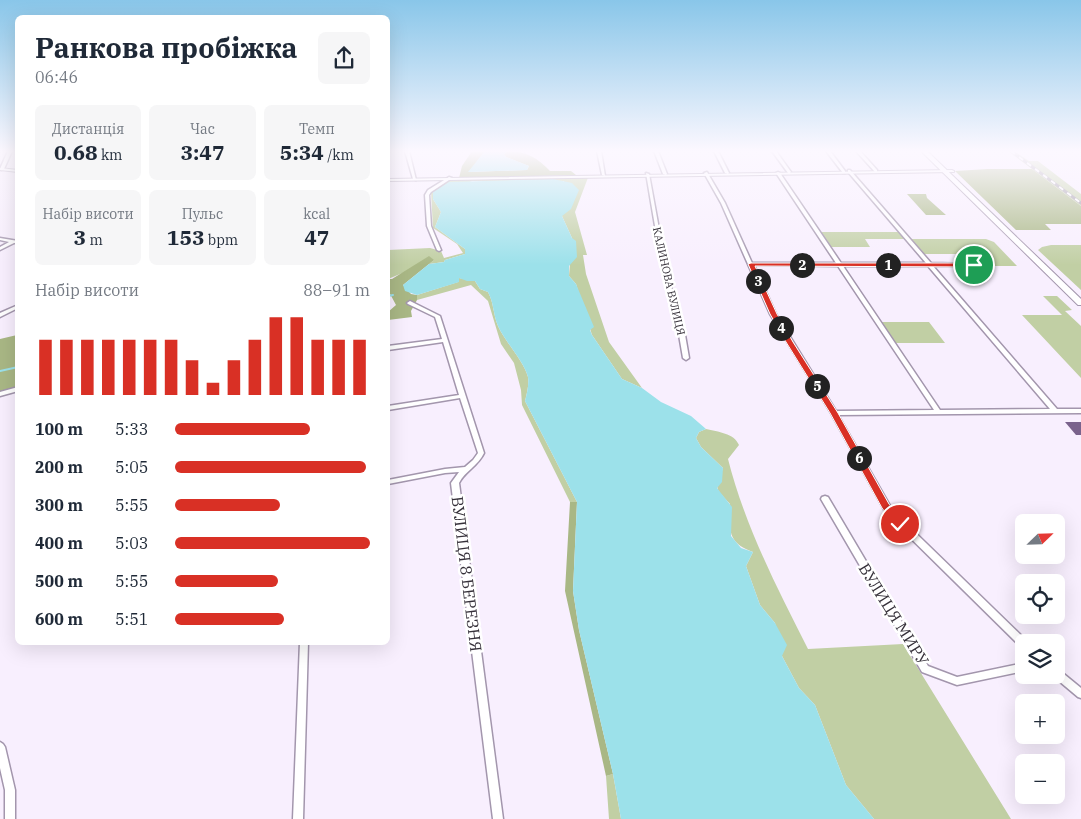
<!DOCTYPE html>
<html lang="uk">
<meta charset="utf-8">
<style>
body{margin:0;font-family:"IBM Plex Serif",serif;background:#f6f6f7;color:#1f2937;height:100vh;display:flex;flex-direction:column;font-size:19px;white-space:nowrap}
*{box-sizing:border-box;margin:0}
p{font-size:16px;color:#747a83}
.icon{flex:none;width:28px;height:28px;fill:none;stroke:currentColor;stroke-width:2;stroke-linecap:round;stroke-linejoin:round}
.map{position:relative;flex:1;overflow:hidden}
.side{position:absolute;left:15px;top:15px;width:375px;height:630px;display:flex;flex-direction:column;background:#fff;border-radius:8px;box-shadow:0 5px 20px #0002}
.side>*{flex:none}
.needle{width:32px;rotate:67deg}
.controls{position:absolute;left:1015px;top:514px;display:grid;gap:10px}
.controls a{display:grid;place-items:center;width:50px;height:50px;border-radius:8px;background:#fff;box-shadow:0 5px 20px #0002;font-size:25px}
.pin{position:absolute;display:grid;place-items:center;width:42px;height:42px;color:#fff;margin:-21px;border:2px solid #fff;border-radius:50%;box-shadow:0 1px 5px #0007}
.km{position:absolute;width:25px;height:25px;margin:-12px;border-radius:50%;background:#222;color:#fff;font-size:14px;line-height:25px;text-align:center}
.round{display:grid;place-items:center;flex:none;width:52px;height:52px;border-radius:8px;background:#f6f6f7}
.headline{display:flex;align-items:center;justify-content:space-between;height:85px;padding:0 20px}
h1{font-size:28px;font-weight:700;line-height:38px}
.stats{display:grid;grid-template-columns:repeat(3,1fr);gap:8px;height:85px;padding:5px 20px}
.stats div{display:grid;align-content:center;border-radius:8px;background:#f6f6f7;text-align:center}
.stats b{font-size:21px;font-weight:700}
.stats small{font-size:14px;font-weight:400}
.stats p{font-size:14px}
.chart{height:140px;padding:10px 20px}
.chart p{display:flex;justify-content:space-between}
.chart svg{width:100%;height:90px;margin-top:5px;stroke:#d93025;stroke-width:6}
ul{padding:0 20px;list-style:none;font-size:16px}
li{display:grid;grid-template-columns:80px 60px 1fr;align-items:center;height:38px}
li i{height:12px;border-radius:6px;background:#d93025}
.map>svg:first-child{display:block}
</style>
<div class="map">
<svg width="1081" height="819" viewBox="0 0 1081 819">
<rect width="100%" height="100%" fill="#f8effe"/>
<!-- green -->
<path fill="#c1cfa4" d="M 1008,151 L 1014,151 L 1029,161 L 1038,161 L 1081,194 L 1081,206 Z
M 589,175 L 575,212 L 587,255 L 583,255 L 586,274 L 609,342 L 642,388 L 622,379 L 592,335 L 576,284 L 569,276 L 572,238 L 562,216 L 564,181 L 472,181 L 433,199 L 441,212 L 435,227 L 465,249 L 465,254 L 445,260 L 444,262 L 429,264 L 434,260 L 388,279 L 388,250 L 430,248 L 441,251 L 444,258 L 463,253 L 457,244 L 433,228 L 431,192 L 450,178 Z
M 817,232 L 900,232 L 907,239 L 986,239 L 994,242 L 1017,266 L 977,266 L 965,254 L 920,254 L 906,239 L 865,239 L 870,247 L 827,247 Z
M 1051,245 L 1081,245 L 1081,290 L 1038,250 L 1042,247 Z
M 459,278 L 475,281 L 480,289 L 488,292 C 494,303 493,314 498,326 C 505,342 524,361 528,377 C 529,385 527,393 525,401 L 577,502 L 570,502 L 522,405 L 521,390 L 514,363 L 501,344 L 488,301 L 471,285 L 417,300 L 417,295 L 458,282 Z
M 1043,296 L 1057,296 L 1072,310 L 1065,311 L 1081,326 L 1081,378 L 1022,315 L 1062,315 Z
M 878,322 L 929,322 L 945,343 L 892,343 Z
M 706,429 C 718,432 734,433 739,445 L 728,459 C 745,526 777,588 808,649 L 903,644 L 1011,819 L 874,819 L 846,785 L 815,705 L 799,688 L 782,656 L 775,623 L 760,605 L 746,566 L 753,552 C 726,542 730,530 730,504 C 714,486 715,492 723,468 L 701,447 L 696,438 L 699,432 Z
M 613,774 L 621,819 L 609,819 L 606,776 Z"/>
<!-- forest -->
<path fill="#a9b785" d="M 472,151 L 485,151 L 469,172 L 527,170 L 529,166 L 506,157 L 504,154 L 508,151 C 526,151 538,158 550,171 L 571,171 L 576,175 L 459,178 L 462,166 Z
M 988,169 L 1032,169 L 1081,206 L 1081,224 L 1045,224 L 1051,230 L 1016,230 L 955,171 Z
M 907,194 L 926,194 L 927,198 L 946,215 L 926,215 Z
M 429,256 L 434,260 L 403,285 L 411,294 L 417,295 L 417,300 L 411,311 L 412,317 L 388,320 L 388,312 L 396,305 L 388,290 L 388,279 L 392,279 Z
M 17,335 L 17,389 L 0,394 L 0,339 Z
M 570,502 L 577,502 L 573,591 L 579,630 L 613,774 L 606,776 L 565,591 Z"/>
<!-- water -->
<path fill="#9ce1ea" d="M 485,151 L 508,151 L 504,154 L 506,157 L 529,166 L 527,170 L 468,172 Z
M 553,179 L 572,183 L 579,190 L 571,209 L 562,216 L 572,238 L 576,241 L 577,257 L 569,266 L 569,276 L 576,284 L 594,327 L 590,330 L 592,335 L 622,379 L 642,388 L 661,402 L 691,416 L 706,429 L 699,432 L 696,438 L 701,447 L 723,468 L 722,482 L 717,488 L 732,507 L 731,536 L 741,548 L 753,552 L 746,566 L 760,605 L 775,623 L 787,645 L 782,656 L 799,688 L 815,705 L 846,785 L 874,819 L 621,819 L 613,774 L 579,630 L 573,591 L 577,502 L 525,401 C 527,393 529,385 528,377 C 524,361 505,342 498,326 C 493,314 494,303 488,292 L 480,289 L 475,281 L 467,281 L 459,278 L 459,282 L 417,295 L 405,291 L 403,285 L 429,264 L 444,262 L 445,260 L 465,254 L 465,249 L 435,227 L 441,212 L 433,199 L 433,192 L 449,182 Z"/>
<g fill="none" stroke-linecap="round" stroke-linejoin="round">
<!-- stream -->
<path stroke="#9ce1ea" stroke-width="2" d="M 388,296 L 393,295
M 0,371 L 18,367"/>
</g>
<!-- building -->
<path fill="#7a628c" d="M 1065,422 L 1081,422 L 1081,435 L 1076,435 Z"/>
<g fill="none" stroke-linecap="round" stroke-linejoin="round">
<!-- minor casing -->
<g stroke="#a396ad" stroke-width="3">
<path id="minor" d="M 8,151 L 12,151 L 4,169 L 1,170 L 0,169 Z
M 405,151 L 409,151 L 416,180 L 413,179 Z
M 597,151 L 601,151 L 605,176 L 602,175 Z
M 654,151 L 658,151 L 667,174 L 666,175 L 663,174 Z
M 714,151 L 718,151 L 729,173 L 728,174 L 725,173 Z
M 772,151 L 776,151 L 791,172 L 790,173 L 788,173 Z
M 826,151 L 830,151 L 845,171 L 845,173 L 843,173 Z
M 856,151 L 860,151 L 877,170 L 877,172 L 875,172 Z
M 848,170 L 850,170 L 931,263 L 976,264 L 976,265 L 974,266 L 933,266 L 1057,409 L 1081,409 L 1081,413 L 838,415 L 893,511 L 1027,641 L 1028,642 L 1024,642 L 1024,648 L 1021,647 L 887,515 L 831,413 L 770,314 L 721,203 L 704,173 L 707,172 L 725,203 L 752,263 L 836,263 L 776,173 L 778,172 L 780,173 L 841,263 L 926,263 L 848,172 ZM 754,265 L 838,266 L 934,410 L 836,411 L 776,314 ZM 843,266 L 928,266 L 1050,409 L 940,410 Z
M 646,173 L 649,174 L 667,273 L 684,329 L 689,358 L 686,360 L 683,358 L 678,329 L 663,273 Z
M 449,177 L 452,178 L 431,192 L 429,195 L 431,226 L 441,250 L 439,251 L 437,250 L 427,226 L 425,195 L 428,190 Z
M 0,238 L 18,241 L 18,243 L 14,243 L 0,250 L 0,247 L 9,242 L 0,240 Z
M 410,301 L 440,316 L 484,453 C 478,466 465,471 459,483 L 503,819 L 493,819 L 451,483 L 459,472 L 445,473 L 388,484 L 388,480 L 445,469 L 465,467 L 473,460 L 478,453 L 460,398 L 388,410 L 388,406 L 459,395 L 443,342 L 388,350 L 388,346 L 442,339 L 435,317 L 408,304 L 407,303 Z
M 18,305 L 18,308 L 0,317 L 0,313 Z
M 18,387 L 18,391 L 0,396 L 0,392 Z
M 825,496 L 828,497 L 928,666 L 957,677 L 1024,663 L 1024,671 L 957,685 L 922,672 L 821,499 L 822,497 Z
M 300,642 L 308,642 L 303,819 L 293,819 Z
M 1056,669 L 1059,670 L 1081,688 L 1081,698 L 1078,697 L 1053,676 L 1052,675 L 1056,675 Z
M 0,742 L 3,744 L 5,747 L 15,790 L 15,819 L 5,819 L 5,790 L 0,768 Z"/>
</g>
<!-- tertiary casing -->
<g stroke="#a396ad" stroke-width="2">
<path id="tertiary" d="M 0,168 L 18,170 L 18,172 L 0,170 Z
M 952,170 L 954,171 L 954,172 L 388,181 L 388,179 Z"/>
</g>
<!-- primary casing -->
<g stroke="#a396ad" stroke-width="2">
<path id="primary" d="M 921,151 L 927,151 L 1081,299 L 1081,305 L 1078,305 Z"/>
</g>
<!-- minor -->
<use href="#minor" fill="#fff" fill-rule="evenodd"/>
<!-- tertiary -->
<use href="#tertiary" fill="#fff" fill-rule="evenodd"/>
<!-- primary -->
<use href="#primary" fill="#fff" fill-rule="evenodd"/>
<!-- rail casing -->
<g stroke="#9e97a4" stroke-width="3">
<path id="rail" d="M 1011,151 L 1081,203"/>
</g>
<!-- rail -->
<use href="#rail" stroke="#fff" stroke-width="2" stroke-dasharray="5" stroke-linecap="butt"/>
</g>
<!-- sky -->
<linearGradient id="sky" x2="0" y2="1"><stop stop-color="#89c6e9"/><stop offset="0.57" stop-color="#fcf8ff"/><stop offset="1" stop-color="#fcf8ff" stop-opacity="0"/></linearGradient>
<rect width="1081" height="265" fill="url(#sky)"/>
<!-- route -->
<path fill="#d93025" stroke="#fff" d="M 751,263 L 974,263 L 977,265 L 974,267 L 755,266 L 777,314 L 793,342 L 838,413 L 889,504 L 903,522 L 903,527 L 896,527 L 882,508 L 830,413 L 786,342 L 770,314 L 748,264 Z"/>
<g text-anchor="middle" stroke-width="5" stroke-linejoin="round" paint-order="stroke">
<!-- far-street labels -->
<g font-size="11" fill="#36313a" stroke="#fff">
<text transform="translate(669 281) rotate(77)" y="4">КАЛИНОВА ВУЛИЦЯ</text>
</g>
<!-- near-street labels -->
<g font-size="16" fill="#36313a" stroke="#fff">
<text transform="translate(467 574) rotate(83)" y="6">ВУЛИЦЯ 8 БЕРЕЗНЯ</text>
<text transform="translate(894 614) rotate(58)" y="6">ВУЛИЦЯ МИРУ</text>
</g>
</g>
</svg>
<div class="controls">
<a><svg class="needle" viewBox="-14 -14 28 28"><path d="M0-13l5 13h-10z" fill="#e53935"/><path d="M0 13l5-13h-10z" fill="#747a83"/></svg></a>
<a><svg class="icon" aria-label="locate" viewBox="0 0 24 24"><circle cx="12" cy="12" r="6"/><path d="M12 2v4M12 18v4M2 12h4M18 12h4"/></svg></a>
<a><svg class="icon" aria-label="layers" viewBox="0 0 24 24"><path d="M12 4l9 5-9 5-9-5zM3 14l9 5 9-5"/></svg></a>
<a>+</a>
<a>−</a>
</div>
<div class="pin" style="left:974px;top:265px;background:#1e9e55"><svg class="icon" aria-label="arrive" viewBox="0 0 24 24"><path d="M6 21V4h12l-3 4 3 4H6"/></svg></div>
<div class="pin" style="left:900px;top:524px;background:#d93025"><svg class="icon" aria-label="check" viewBox="0 0 24 24"><path d="M5 12l5 5 9-10"/></svg></div>
<b class="km" style="left:888px;top:265px">1</b>
<b class="km" style="left:802px;top:265px">2</b>
<b class="km" style="left:758px;top:281px">3</b>
<b class="km" style="left:781px;top:328px">4</b>
<b class="km" style="left:817px;top:386px">5</b>
<b class="km" style="left:859px;top:458px">6</b>
<section class="side">
<div class="headline"><div><h1>Ранкова пробіжка</h1><p>06:46</p></div><a class="round"><svg class="icon" aria-label="share" viewBox="0 0 24 24"><path d="M12 15V3M7 8l5-5 5 5M5 13v7h14v-7"/></svg></a></div>
<div class="stats">
<div><p>Дистанція</p><b>0.68<small> km</small></b></div>
<div><p>Час</p><b>3:47</b></div>
<div><p>Темп</p><b>5:34<small> /km</small></b></div>
</div>
<div class="stats">
<div><p>Набір висоти</p><b>3<small> m</small></b></div>
<div><p>Пульс</p><b>153<small> bpm</small></b></div>
<div><p>kcal</p><b>47</b></div>
</div>
<div class="chart"><p><span>Набір висоти</span>88–91 m</p>
<svg viewBox="0 0 160 44" preserveAspectRatio="none"><path d="M5 44V17M15 44V17M25 44V17M35 44V17M45 44V17M55 44V17M65 44V17M75 44V27M85 44V38M95 44V27M105 44V17M115 44V6M125 44V6M135 44V17M145 44V17M155 44V17"/></svg>
</div>
<ul>
<li><b>100 m</b>5:33<i style="width:69%"></i></li>
<li><b>200 m</b>5:05<i style="width:98%"></i></li>
<li><b>300 m</b>5:55<i style="width:54%"></i></li>
<li><b>400 m</b>5:03<i style="width:100%"></i></li>
<li><b>500 m</b>5:55<i style="width:53%"></i></li>
<li><b>600 m</b>5:51<i style="width:56%"></i></li>
</ul>
</section>
</div>
